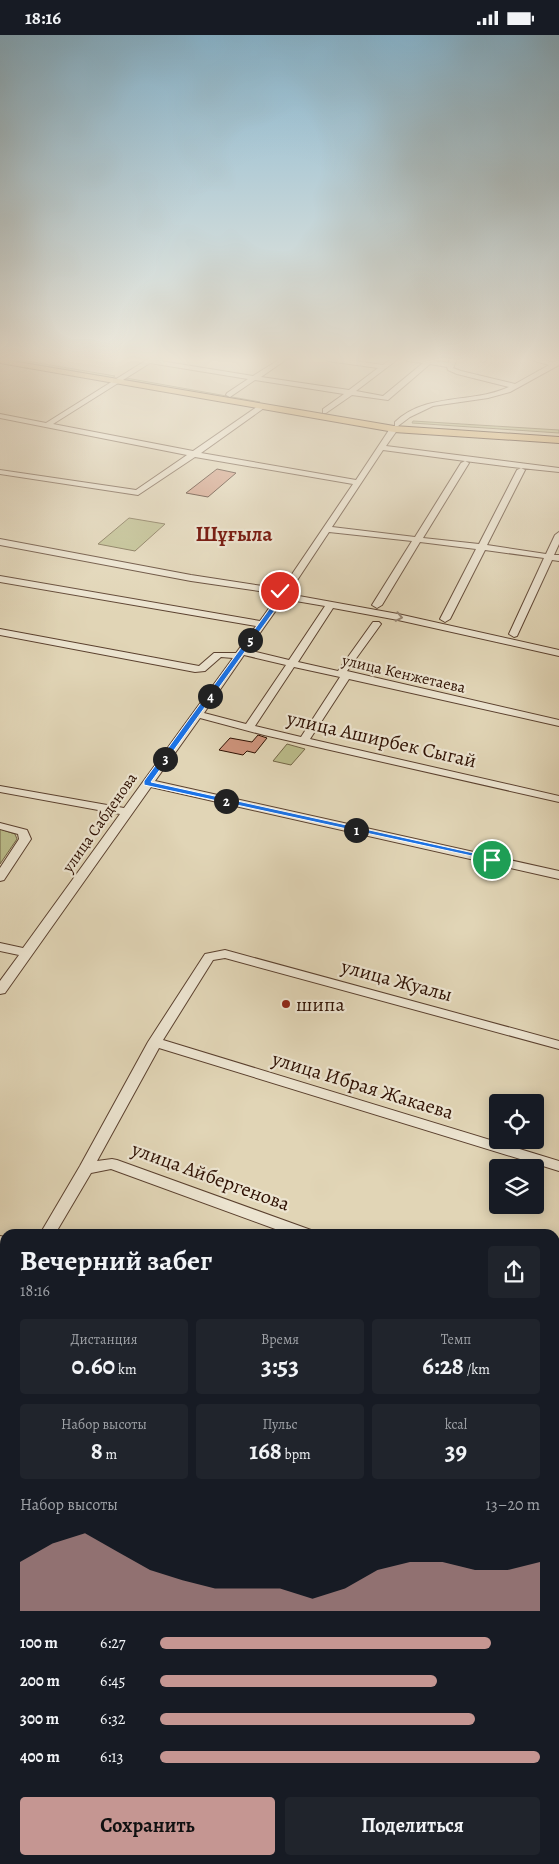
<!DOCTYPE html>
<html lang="ru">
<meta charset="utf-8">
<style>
body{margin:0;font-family:Alegreya,serif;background:#20242c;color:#f1f3f6;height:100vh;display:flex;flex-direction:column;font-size:19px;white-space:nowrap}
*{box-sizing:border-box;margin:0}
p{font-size:16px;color:#9ea1a6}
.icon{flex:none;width:28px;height:28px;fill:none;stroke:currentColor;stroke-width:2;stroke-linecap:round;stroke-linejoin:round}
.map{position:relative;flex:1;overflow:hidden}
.panel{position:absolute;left:0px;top:1194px;width:560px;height:636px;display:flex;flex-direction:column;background:#171b24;border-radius:15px 15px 0 0;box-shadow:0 2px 12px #0003}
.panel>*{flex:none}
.tools{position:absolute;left:489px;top:1059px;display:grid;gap:10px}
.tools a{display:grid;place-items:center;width:55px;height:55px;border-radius:5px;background:#171b24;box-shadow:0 2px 12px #0003;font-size:25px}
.pin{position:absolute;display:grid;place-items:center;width:42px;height:42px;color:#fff;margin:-21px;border:2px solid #fff;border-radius:50%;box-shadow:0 1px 5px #0007}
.km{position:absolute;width:25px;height:25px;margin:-12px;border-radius:50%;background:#222;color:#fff;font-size:14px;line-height:25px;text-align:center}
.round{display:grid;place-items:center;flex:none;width:52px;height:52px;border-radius:5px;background:#20242c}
.headline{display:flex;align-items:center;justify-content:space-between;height:85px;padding:0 20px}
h1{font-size:28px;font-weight:600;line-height:38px}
.metrics{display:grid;grid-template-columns:repeat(3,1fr);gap:8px;height:85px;padding:5px 20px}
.metrics div{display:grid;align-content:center;border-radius:5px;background:#20242c;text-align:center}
.metrics b{font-size:25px;font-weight:600}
.metrics small{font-size:14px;font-weight:400}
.metrics p{font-size:14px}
.chart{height:140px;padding:10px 20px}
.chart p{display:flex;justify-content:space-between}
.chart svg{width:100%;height:90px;margin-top:5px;fill:#c59692;opacity:.7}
.action{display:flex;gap:10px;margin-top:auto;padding:10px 20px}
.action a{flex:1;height:58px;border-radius:5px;background:#c59692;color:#111;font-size:20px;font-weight:600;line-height:58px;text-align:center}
.action a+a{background:#20242c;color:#f1f3f6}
ul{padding:0 20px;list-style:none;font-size:16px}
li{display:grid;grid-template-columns:80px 60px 1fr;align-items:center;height:38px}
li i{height:12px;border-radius:6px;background:#c59692}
.status{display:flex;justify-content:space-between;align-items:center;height:35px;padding:0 25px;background:#171b24;direction:ltr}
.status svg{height:14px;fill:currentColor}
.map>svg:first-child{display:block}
</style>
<div class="status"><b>18:16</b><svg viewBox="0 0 49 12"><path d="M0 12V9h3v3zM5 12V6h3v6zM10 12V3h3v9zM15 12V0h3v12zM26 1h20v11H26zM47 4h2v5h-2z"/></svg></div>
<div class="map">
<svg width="559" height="1829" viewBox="0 0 559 1829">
<rect width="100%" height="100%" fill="#e1d5b6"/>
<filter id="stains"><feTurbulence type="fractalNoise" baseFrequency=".004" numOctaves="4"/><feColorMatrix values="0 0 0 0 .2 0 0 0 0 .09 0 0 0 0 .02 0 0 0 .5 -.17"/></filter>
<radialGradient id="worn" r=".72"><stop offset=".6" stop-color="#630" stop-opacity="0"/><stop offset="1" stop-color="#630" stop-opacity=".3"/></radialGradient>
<!-- green -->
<path fill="#babb89" stroke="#746646" d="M 2,324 L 15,324 L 115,341 L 112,343 Z
M 126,343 L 260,367 L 257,369 L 122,344 Z
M 413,386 L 559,395 L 559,398 L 412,388 Z
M 129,483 L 165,489 L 135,516 L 98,509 Z
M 287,709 L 305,714 L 291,730 L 273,726 Z
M 0,794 L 15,799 L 17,804 L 0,829 Z"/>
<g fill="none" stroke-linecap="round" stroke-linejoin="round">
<!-- stream-far1 -->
<path stroke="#6c7567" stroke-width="4" d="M 0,1237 L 5,1238"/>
<!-- stream -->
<path stroke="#6c7567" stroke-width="5" d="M 555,1399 L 559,1401"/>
</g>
<!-- building -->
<path fill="#ce947c" stroke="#2e1002" d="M 217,434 L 236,438 L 208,462 L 186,458 Z
M 258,700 L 267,703 L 255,718 L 247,716 L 243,720 L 219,715 L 230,703 L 252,707 Z"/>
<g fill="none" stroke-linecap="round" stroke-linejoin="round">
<!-- minor casing -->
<g stroke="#5b412f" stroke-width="2">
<path id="minor" d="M 148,324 L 253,341 L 280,324 L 287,324 L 261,342 L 349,355 L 378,333 L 328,326 L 325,324 L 341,324 L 383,330 L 391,324 L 398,324 L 356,356 L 383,361 L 423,328 L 407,326 L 404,324 L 435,324 L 434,326 L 448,328 L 451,324 L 457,324 L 453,333 L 461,336 L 515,349 L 549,330 L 528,324 L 554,327 L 559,325 L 559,330 L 510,357 L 488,363 L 433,371 L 410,382 L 398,391 L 395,391 L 395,387 C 427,357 472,369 509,352 L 457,339 L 448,335 L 447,332 L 430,329 L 388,365 L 352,360 L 326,378 L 323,378 L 323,374 L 344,359 L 255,345 L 230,362 L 226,360 L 227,358 L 248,344 L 150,328 L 53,389 L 193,416 L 261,369 L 265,371 L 264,373 L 201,418 L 356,445 L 391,392 L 394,392 L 398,394 L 386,411 L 559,433 L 559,437 L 521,433 L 525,435 L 487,510 L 546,519 L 555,500 L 559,497 L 559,509 L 554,520 L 559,520 L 559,526 L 552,525 L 517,601 L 514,602 L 509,599 L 544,523 L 485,515 L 450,584 L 445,587 L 440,584 L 476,514 L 420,507 L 382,570 L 377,573 L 372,570 L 412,506 L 329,497 L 288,559 L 398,579 L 559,615 L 559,621 L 398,585 L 333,573 L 298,627 L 338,636 L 373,587 L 379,587 L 381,589 L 347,636 L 559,685 L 559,691 L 349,644 L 310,704 L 559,761 L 559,767 L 264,700 L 200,683 L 155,746 L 559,836 L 559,844 L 151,752 L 5,958 L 0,959 L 0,946 L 19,920 L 0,916 L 0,908 L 23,913 L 120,779 L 0,757 L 0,751 L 124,773 L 233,623 L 221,622 L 205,636 L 195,637 L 0,600 L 0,594 L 199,631 L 214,618 L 236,618 L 256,591 L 0,547 L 0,541 L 260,586 L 279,559 L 191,546 L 0,510 L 0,504 L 191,540 L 282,554 L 353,449 L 195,422 L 138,460 L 0,439 L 0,435 L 136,455 L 187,420 L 0,383 L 0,379 L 46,388 ZM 383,415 L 465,426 L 461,428 L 415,502 L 332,492 ZM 465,426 L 521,433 L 517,435 L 479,509 L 423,503 L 469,428 ZM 284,564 L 325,571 L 289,625 L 248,615 ZM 244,620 L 286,630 L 246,689 L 204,678 ZM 294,632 L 340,642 L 301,702 L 255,691 Z
M 480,324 L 487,324 L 483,327 L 481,326 Z
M 0,788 L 27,795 L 31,804 L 4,845 L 0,846 L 0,833 L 19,804 L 18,799 L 0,794 Z
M 225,915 L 559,1006 L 559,1014 L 225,923 L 213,925 L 163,1005 L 559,1126 L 559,1136 L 159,1013 L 97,1126 L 112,1124 L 117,1125 L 311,1195 L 313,1199 L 289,1199 L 111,1134 L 91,1138 L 55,1199 L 40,1199 L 80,1131 L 148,1007 L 203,922 L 205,919 Z
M 0,1201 L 5,1202 L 5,1214 L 0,1213 Z
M 555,1284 L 559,1285 L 559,1298 L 555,1297 Z
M 0,1395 L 5,1396 L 5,1412 L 0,1411 Z
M 555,1677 L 559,1678 L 559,1698 L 555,1697 Z
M 0,1750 L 5,1752 L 5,1772 L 0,1770 Z
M 129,1825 L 157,1825 L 159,1829 L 131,1829 Z
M 262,1825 L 284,1825 L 282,1829 L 260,1829 Z"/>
</g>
<!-- major casing -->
<g stroke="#2e1002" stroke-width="2">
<path id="major" d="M 0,324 L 394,391 L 559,402 L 559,408 L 394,397 L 0,328 Z"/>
</g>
<!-- minor -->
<use href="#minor" fill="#ece4d0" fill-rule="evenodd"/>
<!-- major -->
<use href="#major" fill="#e0ba7b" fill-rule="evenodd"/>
</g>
<!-- one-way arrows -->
<defs><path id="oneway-chevron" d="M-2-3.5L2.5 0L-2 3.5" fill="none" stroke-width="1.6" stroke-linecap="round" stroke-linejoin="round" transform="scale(1.25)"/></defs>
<use stroke="#968573" href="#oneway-chevron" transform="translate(399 582) rotate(11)"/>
<!-- sky -->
<linearGradient id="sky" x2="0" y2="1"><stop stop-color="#87b6d0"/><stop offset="0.56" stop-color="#f2ecde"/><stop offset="1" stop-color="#f2ecde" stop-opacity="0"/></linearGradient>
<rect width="559" height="580" fill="url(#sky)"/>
<!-- route -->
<path fill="#1a73e8" stroke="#fff" d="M 277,555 L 288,557 L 151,747 L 492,822 L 496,825 L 495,826 L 144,750 L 144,746 L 281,558 L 277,558 Z"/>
<!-- markers -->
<circle fill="#8f2418" stroke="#ece4d0" stroke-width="2" cx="286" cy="969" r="5"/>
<g text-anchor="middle" stroke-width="4.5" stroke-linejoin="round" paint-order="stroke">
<!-- far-street labels -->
<g font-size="16" fill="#2e1002" stroke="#ece4d0">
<text transform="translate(404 638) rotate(13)" y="6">улица Кенжетаева</text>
<text transform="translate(99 787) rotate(-55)" y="6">улица Сабденова</text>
</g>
<!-- street labels -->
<g font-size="20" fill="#2e1002" stroke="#ece4d0">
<text transform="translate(382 704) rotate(13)" y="7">улица Аширбек Сыгай</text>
<text transform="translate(397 945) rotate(15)" y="7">улица Жуалы</text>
<text transform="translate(363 1050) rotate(17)" y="7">улица Ибрая Жакаева</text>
<text transform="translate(211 1141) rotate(20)" y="7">улица Айбергенова</text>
</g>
<!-- poi labels -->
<g font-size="20" fill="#2e1002" stroke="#ece4d0" text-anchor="start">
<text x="296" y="976">шипа</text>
</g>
<!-- far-district labels -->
<g font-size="21" font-weight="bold" fill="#7a1f14" stroke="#ece4d0">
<text x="234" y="506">Шұғыла</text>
</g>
</g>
<rect width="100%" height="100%" filter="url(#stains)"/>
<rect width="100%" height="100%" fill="url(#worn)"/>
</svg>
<div class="tools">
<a><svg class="icon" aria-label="locate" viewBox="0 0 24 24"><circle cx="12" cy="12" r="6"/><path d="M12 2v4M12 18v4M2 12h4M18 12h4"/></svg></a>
<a><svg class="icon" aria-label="layers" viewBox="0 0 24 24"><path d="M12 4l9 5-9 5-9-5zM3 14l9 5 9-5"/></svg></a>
</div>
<div class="pin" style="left:492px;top:825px;background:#1e9e55"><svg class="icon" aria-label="arrive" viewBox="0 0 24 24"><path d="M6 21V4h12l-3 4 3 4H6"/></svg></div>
<div class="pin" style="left:280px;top:556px;background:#d93025"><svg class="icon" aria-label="check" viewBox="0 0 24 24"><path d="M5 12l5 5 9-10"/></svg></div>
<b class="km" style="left:356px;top:795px">1</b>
<b class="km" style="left:226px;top:766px">2</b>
<b class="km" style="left:165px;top:724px">3</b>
<b class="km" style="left:210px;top:661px">4</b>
<b class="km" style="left:250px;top:605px">5</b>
<section class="panel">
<div class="headline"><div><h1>Вечерний забег</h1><p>18:16</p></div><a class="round"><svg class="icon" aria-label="share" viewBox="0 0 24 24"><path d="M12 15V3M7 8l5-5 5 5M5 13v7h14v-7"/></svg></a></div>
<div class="metrics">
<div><p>Дистанция</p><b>0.60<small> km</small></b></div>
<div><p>Время</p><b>3:53</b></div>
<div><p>Темп</p><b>6:28<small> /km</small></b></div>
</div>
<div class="metrics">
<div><p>Набор высоты</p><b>8<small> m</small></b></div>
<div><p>Пульс</p><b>168<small> bpm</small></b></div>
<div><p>kcal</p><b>39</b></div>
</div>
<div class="chart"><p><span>Набор высоты</span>13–20 m</p>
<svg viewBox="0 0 160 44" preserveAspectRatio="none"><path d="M0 44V20L10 11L20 6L30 15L40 24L50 29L60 33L70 33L80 33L90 38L100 33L110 24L120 20L130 20L140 24L150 24L160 20V44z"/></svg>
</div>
<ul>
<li><b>100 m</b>6:27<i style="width:87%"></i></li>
<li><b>200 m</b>6:45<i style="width:73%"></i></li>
<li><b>300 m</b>6:32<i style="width:83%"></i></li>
<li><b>400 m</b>6:13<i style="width:100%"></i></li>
</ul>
<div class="action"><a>Сохранить</a><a>Поделиться</a></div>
</section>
</div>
